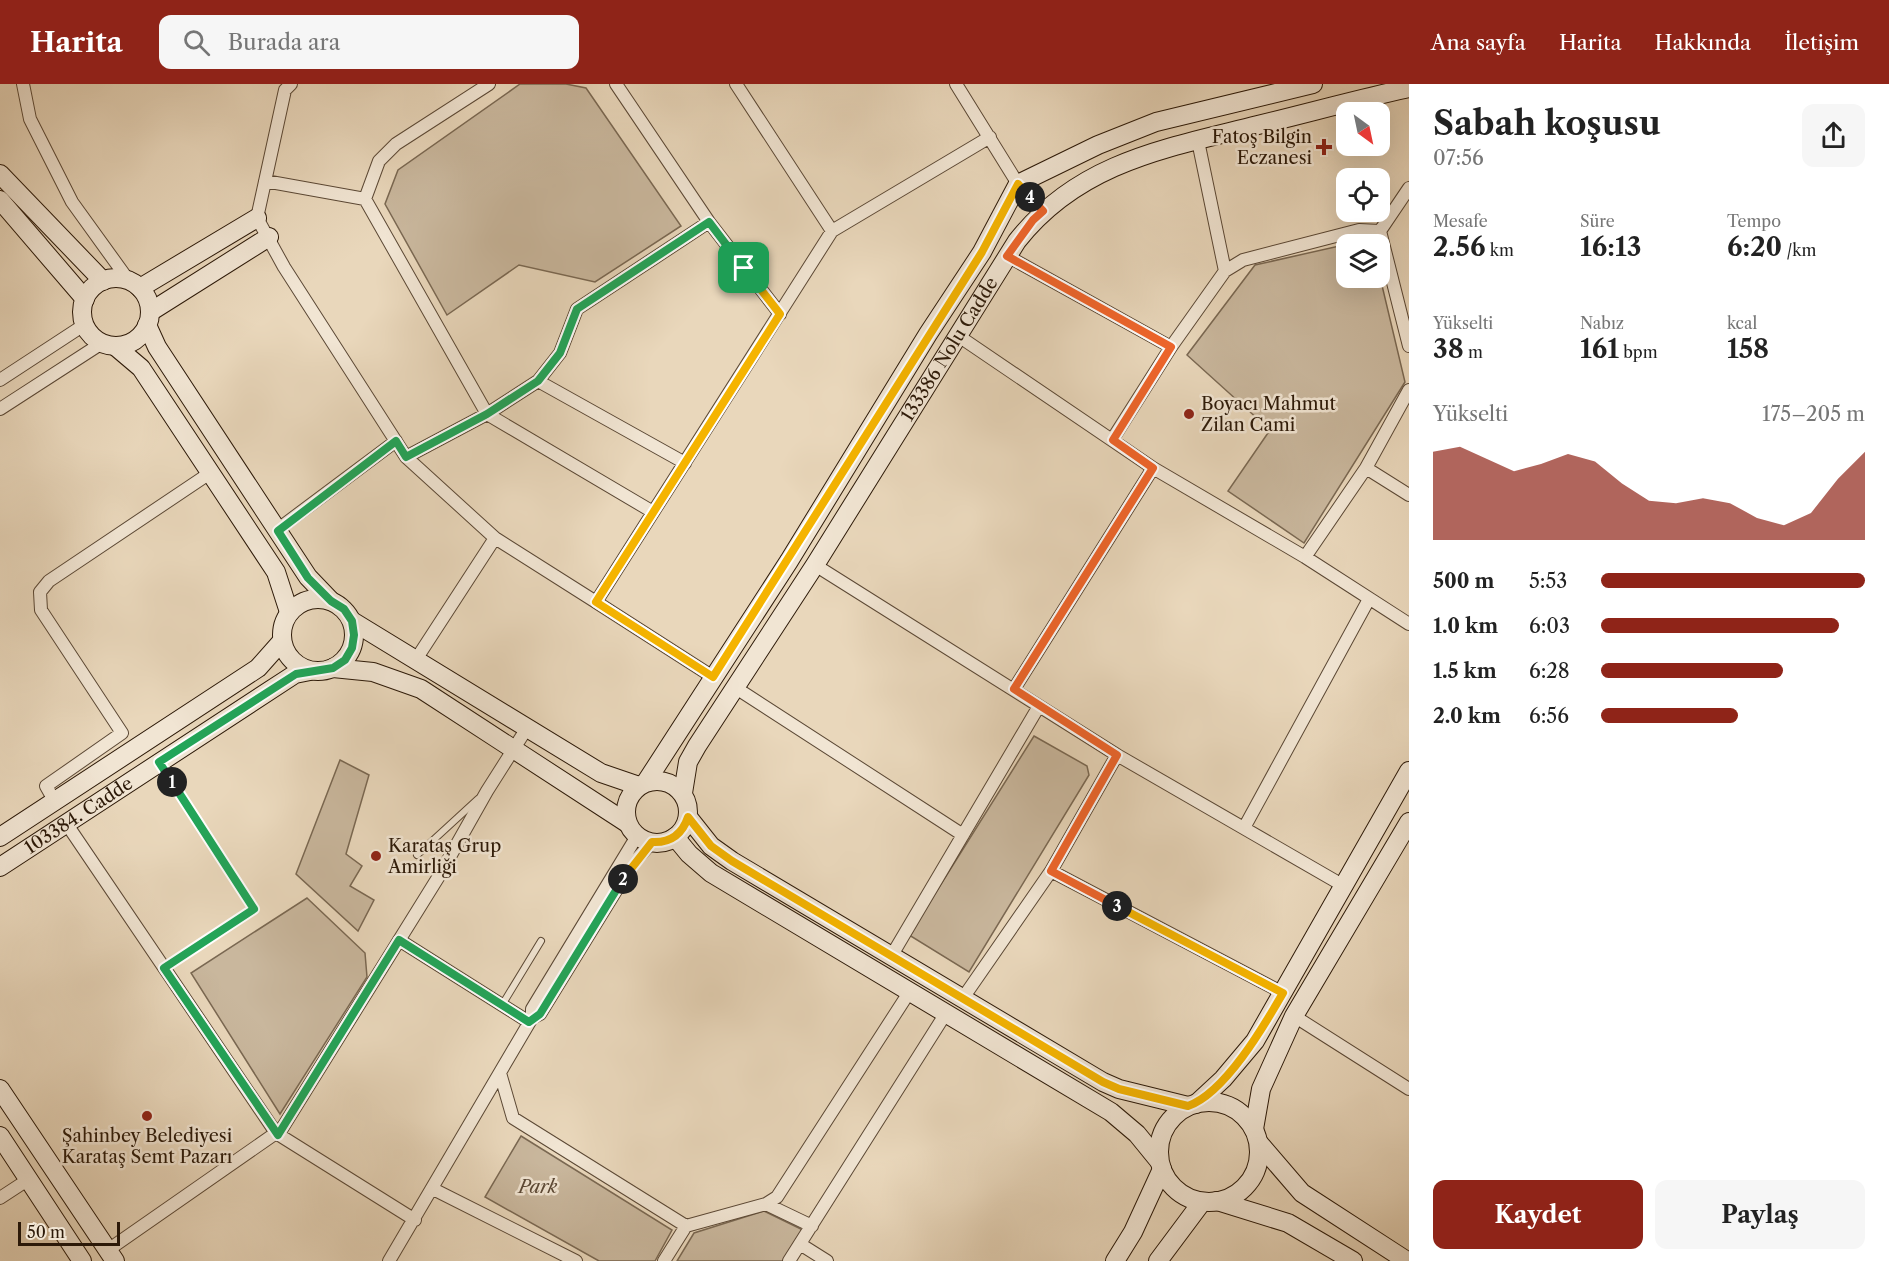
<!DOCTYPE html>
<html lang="tr">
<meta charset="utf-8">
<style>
body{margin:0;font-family:"Libre Caslon Text",serif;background:#f6f6f6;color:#222;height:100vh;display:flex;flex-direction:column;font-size:22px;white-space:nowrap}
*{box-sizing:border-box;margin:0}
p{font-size:20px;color:#767676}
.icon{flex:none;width:33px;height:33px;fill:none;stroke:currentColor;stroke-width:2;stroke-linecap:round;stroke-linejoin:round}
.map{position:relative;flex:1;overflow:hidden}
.drawer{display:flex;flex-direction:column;background:#fff;width:480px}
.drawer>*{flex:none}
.needle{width:39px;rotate:147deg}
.tools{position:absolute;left:1336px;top:18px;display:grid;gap:12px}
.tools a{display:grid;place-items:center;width:54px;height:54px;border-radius:12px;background:#fff;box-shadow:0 6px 24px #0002;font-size:30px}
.scale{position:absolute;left:18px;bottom:15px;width:102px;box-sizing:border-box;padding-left:6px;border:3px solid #2c1908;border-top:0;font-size:16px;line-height:21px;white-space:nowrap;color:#2c1908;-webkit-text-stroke:4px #f1e5d3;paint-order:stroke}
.pin{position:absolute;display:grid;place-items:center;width:51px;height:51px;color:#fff;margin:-26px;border-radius:12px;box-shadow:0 3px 9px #0006}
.km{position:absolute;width:30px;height:30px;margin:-15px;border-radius:50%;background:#222;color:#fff;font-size:16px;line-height:30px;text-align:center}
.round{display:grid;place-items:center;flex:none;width:63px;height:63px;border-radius:12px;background:#f6f6f6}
.overview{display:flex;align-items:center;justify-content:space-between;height:102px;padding:0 24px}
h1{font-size:33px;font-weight:700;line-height:45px}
.metrics{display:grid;grid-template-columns:repeat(3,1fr);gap:9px;height:102px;padding:6px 24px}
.metrics div{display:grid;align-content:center}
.metrics b{font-size:26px;font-weight:700}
.metrics small{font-size:16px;font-weight:400}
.metrics p{font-size:16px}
.chart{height:168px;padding:12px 24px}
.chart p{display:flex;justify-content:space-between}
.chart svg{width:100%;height:108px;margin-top:6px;fill:#8f2418;opacity:.7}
.action{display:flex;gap:12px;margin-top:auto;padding:12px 24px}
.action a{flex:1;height:69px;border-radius:12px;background:#8f2418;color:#fff;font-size:24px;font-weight:700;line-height:69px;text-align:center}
.action a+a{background:#f6f6f6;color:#222}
ul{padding:0 24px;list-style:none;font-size:20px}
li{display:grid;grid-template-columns:96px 72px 1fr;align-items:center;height:45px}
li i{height:15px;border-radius:8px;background:#8f2418}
header{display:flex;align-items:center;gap:36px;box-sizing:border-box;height:84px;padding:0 30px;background:#8f2418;color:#fff}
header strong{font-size:28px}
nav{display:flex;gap:33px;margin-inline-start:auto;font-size:21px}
.search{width:420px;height:54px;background:#f6f6f6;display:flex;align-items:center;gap:15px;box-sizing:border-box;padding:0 21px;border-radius:12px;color:#767676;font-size:22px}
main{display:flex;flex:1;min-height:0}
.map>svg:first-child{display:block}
</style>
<header>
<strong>Harita</strong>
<div class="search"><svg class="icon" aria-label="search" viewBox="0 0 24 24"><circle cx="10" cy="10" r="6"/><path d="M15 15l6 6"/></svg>Burada ara</div>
<nav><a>Ana sayfa</a><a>Harita</a><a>Hakkında</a><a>İletişim</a></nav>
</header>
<main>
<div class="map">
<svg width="1409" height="1177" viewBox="0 0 1409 1177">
<rect width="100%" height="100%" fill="#e9d7bb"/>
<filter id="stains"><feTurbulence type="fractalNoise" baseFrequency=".00333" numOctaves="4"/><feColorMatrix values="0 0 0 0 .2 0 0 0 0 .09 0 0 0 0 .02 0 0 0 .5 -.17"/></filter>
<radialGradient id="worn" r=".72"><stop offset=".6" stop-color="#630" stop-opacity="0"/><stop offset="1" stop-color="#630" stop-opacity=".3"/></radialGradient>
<!-- green -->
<path fill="#c9b79d" stroke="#7a6852" stroke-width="1.5" d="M 520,0 L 566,0 L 586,4 L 681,142 L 595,198 L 519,181 L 447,231 L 385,120 L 398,86 Z
M 1357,158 L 1359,160 L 1347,160 L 1347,194 L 1380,193 L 1405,298 L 1304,459 L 1228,407 L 1270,346 L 1187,271 L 1255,181 Z
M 1034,652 L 1087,682 L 1089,691 L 969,888 L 909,851 Z
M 340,676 L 369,691 L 346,770 L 362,782 L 350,802 L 374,816 L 358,847 L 296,790 Z
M 307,814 L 365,869 L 367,893 L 280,1030 L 191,889 Z
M 521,1052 L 672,1146 L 655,1177 L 599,1177 L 485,1113 Z
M 764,1127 L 803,1146 L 783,1177 L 677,1177 L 694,1149 Z"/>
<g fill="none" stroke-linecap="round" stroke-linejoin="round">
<!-- lane casing -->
<g stroke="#5b4835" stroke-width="8">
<path id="lane" d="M 161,681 L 254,825 L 164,884
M 417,771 L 478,715
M 502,921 L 541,857"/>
</g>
<!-- street casing -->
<g stroke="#5b4835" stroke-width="14">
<path id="street" d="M 23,0 L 30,35 L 72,118 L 129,197
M 291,0 L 285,6 L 257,134 L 284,183 L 406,373 L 495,454 L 596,518
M 489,0 L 396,60 L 379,77 L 365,115 L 487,330 L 653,428
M 616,0 L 709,138 L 780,230
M 736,0 L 832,147 L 990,53
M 956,0 L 1018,100
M 1198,57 L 1225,187
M 265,97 L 365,115
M 1380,147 L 1409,104
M 1007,172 L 1171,263
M 957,251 L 1153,384 L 1305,473 L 1409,540
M 0,296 L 84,241
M 538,297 L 685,379
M 0,325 L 102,259
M 1112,356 L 1171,263 L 1225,187 L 1243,176 L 1359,146 L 1380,147 L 1409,262
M 406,373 L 487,330 L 538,297 L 560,269 L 577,225 L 709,138
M 1366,384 L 1409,411
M 277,446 L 396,357
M 1305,473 L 1366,384 L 1409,306
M 815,481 L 1117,671
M 415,577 L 495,454
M 713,593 L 596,518 L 832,147
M 736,604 L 963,751
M 1014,605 L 1153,384
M 55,718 L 46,702 L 122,649 L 41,526 L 40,508 L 49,497 L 210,389
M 66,739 L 276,1049 L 108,1166
M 1244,744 L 1369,515
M 1051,787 L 1283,909
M 399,856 L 529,938
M 892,871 L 1039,622
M 963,914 L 1051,787 L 1117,671 L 1344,802
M 1294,932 L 1409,1005
M 532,934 L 540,930 L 633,779 L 652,758
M 500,989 L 513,1034 L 686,1142
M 276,1049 L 415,1136
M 278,1051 L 439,792 L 487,707 L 527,644
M 433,1105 L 576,1177
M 0,1114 L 29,1095
M 766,1120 L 812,1142
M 800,1160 L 827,1177
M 389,1177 L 532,934 L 532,925 L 637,752
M 664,1177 L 686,1142 L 766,1120 L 777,1113 L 910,907
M 789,1177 L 946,929"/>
</g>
<!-- secondary casing -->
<g stroke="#2c1908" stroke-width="20">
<g id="secondary">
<path d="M 0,90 L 103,197"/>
<path d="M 1018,100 L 1043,127"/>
<path d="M 0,116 L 85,215"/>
<circle cx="116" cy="228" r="34"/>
<path d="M 140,204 L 257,134"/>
<path d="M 150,228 L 269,153"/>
<path d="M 147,241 L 157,263 L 308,493 L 331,517"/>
<path d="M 115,262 L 141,284 L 276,488 L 289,528"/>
<circle cx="318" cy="551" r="36"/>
<path d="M 352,537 L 601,689 L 639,702"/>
<path d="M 333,584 L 373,588 L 421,605 L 627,739"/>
<circle cx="657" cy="728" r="31"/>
<path d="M 646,698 L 789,477 L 928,250 L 982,168 L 1018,100 L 1098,61 L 1156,38 L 1313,0"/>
<path id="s1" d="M 683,709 L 688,678 L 697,662 L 815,481 L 1017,157 C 1079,78 1167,64 1258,41 C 1308,29 1358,15 1409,4"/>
<path d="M 688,733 L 711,762 L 732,777 L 1103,998 L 1119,1005 L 1188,1022"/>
<path d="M 0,753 L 258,584 L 282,557"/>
<path d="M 675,753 L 689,770 L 711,789 L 1111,1028 L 1137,1050 L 1159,1077"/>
<path id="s2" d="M 0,783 L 295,590 L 310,587"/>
<path d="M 0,1005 L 115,1177"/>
<circle cx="1209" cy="1068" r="50"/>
<path d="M 1196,1020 L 1223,995 L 1255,957 L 1409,687"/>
<path d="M 1254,1045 L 1261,1005 L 1294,932 L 1409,738"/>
<path d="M 0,1052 L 82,1177"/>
<path d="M 1259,1059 L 1302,1109 L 1407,1177"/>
<path d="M 1217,1117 L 1288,1139 L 1353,1177"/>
<path d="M 1115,1177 L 1133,1148 L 1162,1085"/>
<path d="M 1158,1177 L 1202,1118"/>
</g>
</g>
<!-- lane -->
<use href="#lane" stroke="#f1e5d3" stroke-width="6"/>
<!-- street -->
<use href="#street" stroke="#f1e5d3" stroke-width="12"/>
<!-- secondary -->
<use href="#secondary" stroke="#f1e5d3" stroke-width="18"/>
</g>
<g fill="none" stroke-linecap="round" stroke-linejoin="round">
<!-- split-1 casing -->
<g stroke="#fff" stroke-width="12">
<path id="split-1" d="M 172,698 L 159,678 L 296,590 L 333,584 L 345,576 L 352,564 L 354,551 L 352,537 L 344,525 L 331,517 L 308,494 L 278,447 L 396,357 L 406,373 L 487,330 L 538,297 L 560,269 L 577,225 L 709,138 L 744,184"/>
</g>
<!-- split-2 casing -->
<g stroke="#fff" stroke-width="12">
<path id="split-2" d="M 172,698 L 254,825 L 164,884 L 278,1051 L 399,856 L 529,938 L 540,930 L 623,795"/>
</g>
<!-- split-3 casing -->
<g stroke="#fff" stroke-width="12">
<path id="split-3" d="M 623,795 L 652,758 C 670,759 682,751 688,733 L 711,762 L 732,777 L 1103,998 L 1119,1005 L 1188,1022 C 1225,1009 1264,942 1283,909 L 1117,822"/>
</g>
<!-- split-4 casing -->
<g stroke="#fff" stroke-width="12">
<path id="split-4" d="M 1030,113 L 1043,127 L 1033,136 L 1007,172 L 1171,263 L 1113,356 L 1153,384 L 1014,605 L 1117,671 L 1051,787 L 1117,822"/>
</g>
<!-- split-5 casing -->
<g stroke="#fff" stroke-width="12">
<path id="split-5" d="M 744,184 L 780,230 L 596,518 L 713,593 L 982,168 L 1018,100 L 1030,113"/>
</g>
<!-- split-1 -->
<use href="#split-1" stroke="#22a559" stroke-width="8"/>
<!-- split-2 -->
<use href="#split-2" stroke="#22a559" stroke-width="8"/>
<!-- split-3 -->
<use href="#split-3" stroke="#f5b400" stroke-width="8"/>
<!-- split-4 -->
<use href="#split-4" stroke="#f0652b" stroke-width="8"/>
<!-- split-5 -->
<use href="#split-5" stroke="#f5b400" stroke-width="8"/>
</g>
<!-- markers -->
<g fill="#8f2418" stroke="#f1e5d3" stroke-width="2">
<path d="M1321 54h6v6h6v6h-6v6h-6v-6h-6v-6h6z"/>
<circle cx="1189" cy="330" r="6"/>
<circle cx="376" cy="772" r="6"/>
<circle cx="147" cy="1032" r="6"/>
</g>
<g text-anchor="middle" stroke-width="5" stroke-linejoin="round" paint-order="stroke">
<!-- poi labels -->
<g font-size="18" fill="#2c1908" stroke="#f1e5d3" text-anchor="start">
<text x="1312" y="59" text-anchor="end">Fatoş Bilgin<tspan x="1312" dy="21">Eczanesi</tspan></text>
<text x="1201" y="326">Boyacı Mahmut<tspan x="1201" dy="21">Zilan Cami</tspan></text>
<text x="388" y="768">Karataş Grup<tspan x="388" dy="21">Amirliği</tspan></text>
<text x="147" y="1058" text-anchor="middle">Şahinbey Belediyesi<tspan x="147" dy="21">Karataş Semt Pazarı</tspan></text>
</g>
<!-- street labels -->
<g font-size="18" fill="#2c1908" stroke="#f1e5d3">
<text dy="6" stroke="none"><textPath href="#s1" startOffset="520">133386 Nolu Cadde</textPath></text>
<text dy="6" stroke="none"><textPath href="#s2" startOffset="94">103384. Cadde</textPath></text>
</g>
<!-- park labels -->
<g font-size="18" font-style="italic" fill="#5b4835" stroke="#f1e5d3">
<text x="538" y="1109">Park</text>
</g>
</g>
<rect width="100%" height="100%" filter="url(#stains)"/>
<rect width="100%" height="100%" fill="url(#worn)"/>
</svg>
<div class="tools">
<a><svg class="needle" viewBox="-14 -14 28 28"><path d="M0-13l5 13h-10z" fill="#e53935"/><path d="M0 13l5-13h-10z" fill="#767676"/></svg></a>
<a><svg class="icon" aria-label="locate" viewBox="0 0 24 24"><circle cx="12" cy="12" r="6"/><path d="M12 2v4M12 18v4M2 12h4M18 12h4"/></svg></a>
<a><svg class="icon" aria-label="layers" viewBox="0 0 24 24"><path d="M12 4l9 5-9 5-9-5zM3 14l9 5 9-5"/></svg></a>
</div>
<div class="scale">50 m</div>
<div class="pin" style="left:744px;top:184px;background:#1e9e55"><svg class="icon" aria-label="arrive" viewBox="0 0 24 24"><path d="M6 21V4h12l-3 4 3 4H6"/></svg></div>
<b class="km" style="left:172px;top:698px">1</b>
<b class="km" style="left:623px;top:795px">2</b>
<b class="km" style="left:1117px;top:822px">3</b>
<b class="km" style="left:1030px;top:113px">4</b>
</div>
<section class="drawer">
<div class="overview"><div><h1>Sabah koşusu</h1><p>07:56</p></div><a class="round"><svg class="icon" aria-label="share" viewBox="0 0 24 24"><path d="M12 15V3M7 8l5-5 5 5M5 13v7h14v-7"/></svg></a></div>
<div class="metrics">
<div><p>Mesafe</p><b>2.56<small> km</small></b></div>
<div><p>Süre</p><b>16:13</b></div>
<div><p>Tempo</p><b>6:20<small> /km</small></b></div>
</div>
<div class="metrics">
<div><p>Yükselti</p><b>38<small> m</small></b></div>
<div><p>Nabız</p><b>161<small> bpm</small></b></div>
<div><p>kcal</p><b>158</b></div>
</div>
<div class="chart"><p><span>Yükselti</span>175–205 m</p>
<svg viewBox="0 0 160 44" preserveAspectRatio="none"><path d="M0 44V8L10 6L20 11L30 16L40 13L50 9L60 12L70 21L80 28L90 29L100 27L110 29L120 35L130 38L140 33L150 19L160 8V44z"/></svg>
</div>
<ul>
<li><b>500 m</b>5:53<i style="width:100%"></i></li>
<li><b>1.0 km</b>6:03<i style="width:90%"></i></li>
<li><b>1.5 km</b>6:28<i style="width:69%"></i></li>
<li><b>2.0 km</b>6:56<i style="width:52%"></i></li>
</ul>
<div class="action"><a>Kaydet</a><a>Paylaş</a></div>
</section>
</main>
